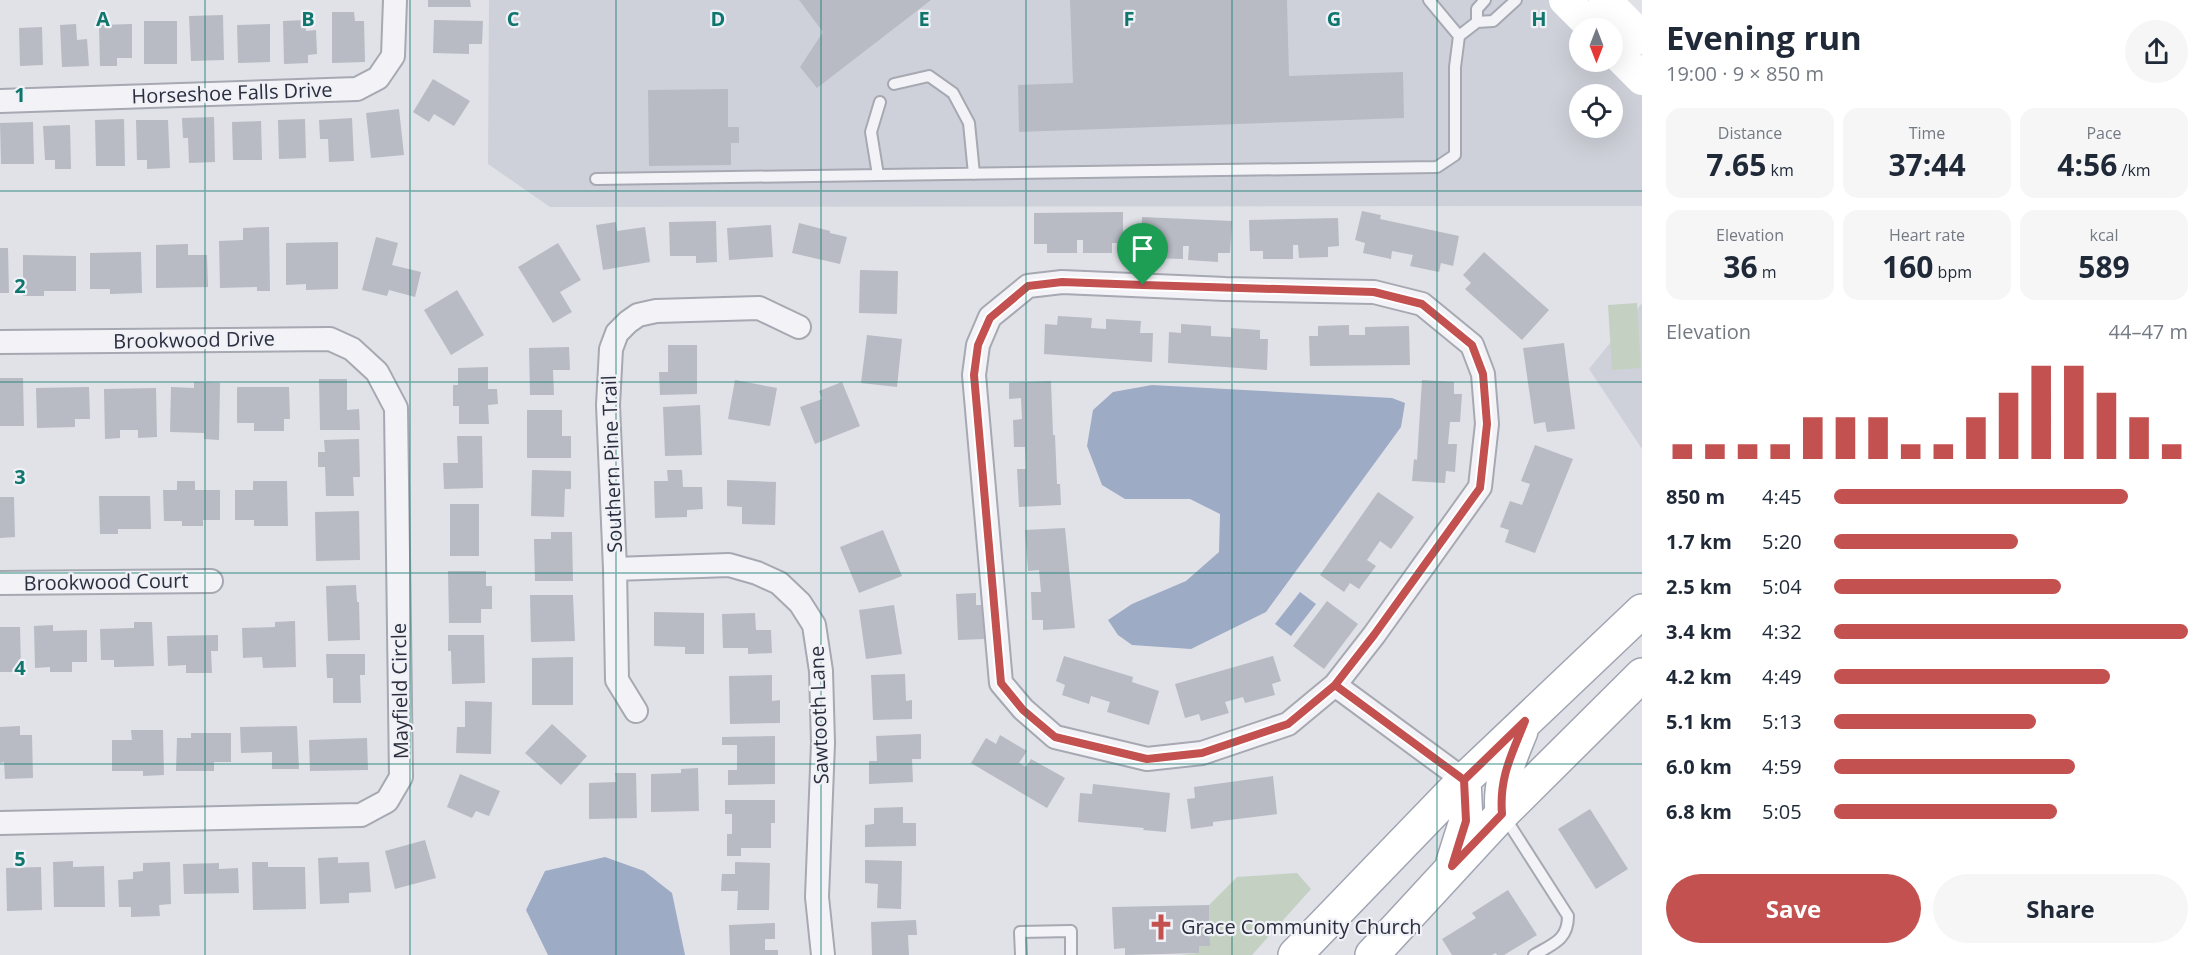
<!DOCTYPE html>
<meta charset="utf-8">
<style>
body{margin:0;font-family:"Open Sans",sans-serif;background:#f6f6f7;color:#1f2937;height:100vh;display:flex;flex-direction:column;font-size:22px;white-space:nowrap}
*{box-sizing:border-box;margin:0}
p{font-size:20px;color:#747a83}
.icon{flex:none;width:33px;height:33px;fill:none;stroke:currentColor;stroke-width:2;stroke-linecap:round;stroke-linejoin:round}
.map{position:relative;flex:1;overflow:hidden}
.details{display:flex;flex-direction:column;background:#fff;width:570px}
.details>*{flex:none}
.needle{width:39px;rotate:180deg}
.controls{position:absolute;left:1569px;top:18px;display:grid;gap:12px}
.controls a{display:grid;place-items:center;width:54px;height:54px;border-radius:50%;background:#fff;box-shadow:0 6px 24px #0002;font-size:30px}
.pin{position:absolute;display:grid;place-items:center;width:51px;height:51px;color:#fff;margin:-62px -26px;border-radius:50% 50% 50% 0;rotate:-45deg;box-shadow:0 0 6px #0007}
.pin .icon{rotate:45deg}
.round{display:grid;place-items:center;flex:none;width:63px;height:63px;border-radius:32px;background:#f6f6f7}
.overview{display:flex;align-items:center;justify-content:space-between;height:102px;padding:0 24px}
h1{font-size:33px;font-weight:700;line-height:45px}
.metrics{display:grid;grid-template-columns:repeat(3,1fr);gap:9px;height:102px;padding:6px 24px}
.metrics div{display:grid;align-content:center;border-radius:15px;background:#f6f6f7;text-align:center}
.metrics b{font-size:30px;font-weight:700}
.metrics small{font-size:16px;font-weight:400}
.metrics p{font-size:16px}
.chart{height:168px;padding:12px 24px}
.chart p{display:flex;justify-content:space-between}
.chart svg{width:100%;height:108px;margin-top:6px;stroke:#c25150;stroke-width:6}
.primary-button{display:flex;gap:12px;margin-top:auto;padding:12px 24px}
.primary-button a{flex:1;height:69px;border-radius:36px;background:#c25150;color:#fff;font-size:24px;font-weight:700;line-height:69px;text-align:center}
.primary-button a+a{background:#f6f6f7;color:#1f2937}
ul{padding:0 24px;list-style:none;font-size:20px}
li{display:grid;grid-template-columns:96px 72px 1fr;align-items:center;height:45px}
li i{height:15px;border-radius:8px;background:#c25150}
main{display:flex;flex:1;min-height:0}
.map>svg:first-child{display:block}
</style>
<main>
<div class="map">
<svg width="1642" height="955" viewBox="0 0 1642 955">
<rect width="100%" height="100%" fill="#e0e2e8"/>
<!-- built -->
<path fill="#cfd1da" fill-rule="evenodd" d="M 489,0 L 1551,0 L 1579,30 L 1580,62 L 1611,62 L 1642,93 L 1642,206 L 550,207 L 488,164 ZM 1580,94 L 1612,94 L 1612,128 L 1580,128 Z
M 1642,303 L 1642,449 L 1589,369 Z"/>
<!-- green -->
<path fill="#c4d1c2" d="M 1637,303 L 1641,368 L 1612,370 L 1608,305 Z
M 1297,873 L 1311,889 L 1252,955 L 1180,955 L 1198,953 L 1199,946 L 1210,945 L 1209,905 L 1237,877 Z"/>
<!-- water -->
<path fill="#9eabc5" d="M 1152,385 L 1392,398 L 1405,403 L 1401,427 L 1266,612 L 1191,649 L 1132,645 L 1118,635 L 1108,620 L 1132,604 L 1186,581 L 1219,552 L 1220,514 L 1190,499 L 1125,499 L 1102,485 L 1087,446 L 1093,410 L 1113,392 Z
M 1300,592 L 1316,604 L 1291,636 L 1275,624 Z
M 605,857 L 644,871 L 672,893 L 685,955 L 548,955 L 526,910 L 545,871 Z"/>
<!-- building -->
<path fill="#b8bbc4" d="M 428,0 L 470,0 L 471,7 L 428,7 Z
M 799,0 L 931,0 L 817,88 L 800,67 L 823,32 Z
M 1070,0 L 1287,0 L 1289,76 L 1403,72 L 1404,118 L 1019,132 L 1018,85 L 1073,83 Z
M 332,12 L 354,12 L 355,21 L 364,21 L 365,62 L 332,63 Z
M 223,15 L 224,60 L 191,61 L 189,16 Z
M 306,20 L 306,31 L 316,30 L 317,54 L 308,55 L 308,63 L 284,64 L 283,21 Z
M 434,20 L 483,21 L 482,44 L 469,44 L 469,54 L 433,53 Z
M 144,21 L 177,21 L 177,64 L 144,64 Z
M 76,24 L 77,40 L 87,39 L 89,66 L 62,67 L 60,25 Z
M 132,24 L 132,58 L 117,58 L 117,66 L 100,66 L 99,25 Z
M 270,24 L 270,62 L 238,63 L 237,25 Z
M 42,27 L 43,65 L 20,66 L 19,28 Z
M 433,79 L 470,101 L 454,126 L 434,114 L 429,122 L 413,112 Z
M 728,89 L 728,127 L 739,127 L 739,143 L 731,143 L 731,165 L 649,166 L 648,90 Z
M 399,109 L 404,155 L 371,158 L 366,113 Z
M 214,117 L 215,162 L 189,163 L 188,138 L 183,138 L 182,118 Z
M 352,118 L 354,161 L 329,162 L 328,139 L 320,139 L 319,120 Z
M 124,119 L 125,166 L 96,166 L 95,120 Z
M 305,119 L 306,158 L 279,159 L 278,120 Z
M 136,120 L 168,120 L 170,168 L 147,169 L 147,160 L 137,160 Z
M 261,121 L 262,160 L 233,160 L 232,122 Z
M 33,122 L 34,164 L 1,164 L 0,123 Z
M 70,125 L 71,169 L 55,169 L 55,160 L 45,160 L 43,126 Z
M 1362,211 L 1381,215 L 1380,219 L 1459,236 L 1453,266 L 1441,263 L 1439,272 L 1410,266 L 1413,255 L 1392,251 L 1391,259 L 1363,253 L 1365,243 L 1355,240 Z
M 1123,212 L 1123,243 L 1112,243 L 1112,253 L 1083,253 L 1083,240 L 1077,240 L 1077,253 L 1047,253 L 1047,244 L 1034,244 L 1034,213 Z
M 1142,217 L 1232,221 L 1230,253 L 1218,253 L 1218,262 L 1188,260 L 1189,246 L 1183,246 L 1183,259 L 1153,258 L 1153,247 L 1141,247 Z
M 1338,218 L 1339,246 L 1328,247 L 1328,257 L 1299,258 L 1298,245 L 1293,245 L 1293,259 L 1263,259 L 1263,251 L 1250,251 L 1249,220 Z
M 716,221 L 717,262 L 696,263 L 696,256 L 670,256 L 669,222 Z
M 616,222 L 617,231 L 645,227 L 650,262 L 603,270 L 596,225 Z
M 799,223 L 830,231 L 830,233 L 847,237 L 840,264 L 792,253 Z
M 771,225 L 773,257 L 729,260 L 727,228 Z
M 269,227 L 270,291 L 257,291 L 257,287 L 220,288 L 219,241 L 243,240 L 243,228 Z
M 376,237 L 398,243 L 392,265 L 421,272 L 415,297 L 389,290 L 387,296 L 362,290 Z
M 338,242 L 338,289 L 306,290 L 306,284 L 286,285 L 286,243 Z
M 558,243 L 581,280 L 560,292 L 572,312 L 553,323 L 518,267 Z
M 188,244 L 188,255 L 207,255 L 208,287 L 156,288 L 156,245 Z
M 0,248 L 8,248 L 9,293 L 0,293 Z
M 141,252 L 142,293 L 110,294 L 110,289 L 90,289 L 90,253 Z
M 1484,252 L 1549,310 L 1522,340 L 1465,289 L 1471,283 L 1463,275 Z
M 23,255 L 76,256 L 76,291 L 44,291 L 44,296 L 23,296 Z
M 860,270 L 898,271 L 897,314 L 859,313 Z
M 457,290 L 484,335 L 451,355 L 424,310 Z
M 1058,316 L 1092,318 L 1091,328 L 1106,329 L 1106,319 L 1141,321 L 1140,333 L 1153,333 L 1152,362 L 1044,354 L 1045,324 L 1057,325 Z
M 1181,324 L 1211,326 L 1211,336 L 1231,337 L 1231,328 L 1260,330 L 1260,339 L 1268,339 L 1267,370 L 1168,363 L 1169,332 L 1181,333 Z
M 1349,325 L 1349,335 L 1365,335 L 1365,327 L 1409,326 L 1410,365 L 1310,366 L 1309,336 L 1318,336 L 1318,326 Z
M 867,335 L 902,339 L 897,387 L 861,383 Z
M 1564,343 L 1575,429 L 1547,432 L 1545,422 L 1534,424 L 1523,348 Z
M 668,345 L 697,345 L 697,394 L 660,395 L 659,372 L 668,372 Z
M 569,347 L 570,370 L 553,370 L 554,395 L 530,395 L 529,348 Z
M 488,367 L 488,389 L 497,389 L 498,404 L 488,405 L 489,424 L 459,424 L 459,406 L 453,406 L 453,385 L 458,385 L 458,368 Z
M 0,378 L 23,378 L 24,426 L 0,426 Z
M 319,379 L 347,379 L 347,410 L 359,409 L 360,430 L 320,430 Z
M 735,380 L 777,388 L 770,426 L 728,419 Z
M 1422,380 L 1454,382 L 1454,394 L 1462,394 L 1460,422 L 1450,422 L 1448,444 L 1457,444 L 1455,472 L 1446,471 L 1445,483 L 1412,481 L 1414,459 L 1417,460 Z
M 1051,381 L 1053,435 L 1055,435 L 1057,484 L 1060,484 L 1061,505 L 1019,507 L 1017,469 L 1026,469 L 1025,447 L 1014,447 L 1013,420 L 1022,419 L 1021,398 L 1009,399 L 1009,383 Z
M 194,382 L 220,383 L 219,440 L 204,439 L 204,433 L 170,432 L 171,387 L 194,388 Z
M 842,382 L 860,426 L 815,444 L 800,407 L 822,399 L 819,391 Z
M 89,387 L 90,419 L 75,419 L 75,427 L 37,428 L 36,388 Z
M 237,387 L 289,387 L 290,419 L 284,419 L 284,431 L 254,431 L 254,423 L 237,423 Z
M 156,388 L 157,437 L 138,438 L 138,430 L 120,430 L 120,438 L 105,439 L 104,389 Z
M 700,405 L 702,455 L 665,456 L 663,407 Z
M 527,410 L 562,410 L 562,436 L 571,436 L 571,458 L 527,458 Z
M 457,436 L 482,436 L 483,488 L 444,489 L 443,463 L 458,463 Z
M 359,439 L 360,477 L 353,477 L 354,496 L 326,496 L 325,467 L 318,467 L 318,452 L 325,452 L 324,440 Z
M 1535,445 L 1573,459 L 1535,553 L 1505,542 L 1509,530 L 1500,527 L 1510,501 L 1522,505 L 1530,484 L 1521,481 Z
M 532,470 L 571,471 L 571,489 L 565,489 L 564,517 L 531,516 Z
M 667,470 L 682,470 L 683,487 L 702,487 L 703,509 L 687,510 L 687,517 L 655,518 L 654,481 L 668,481 Z
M 727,480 L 776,482 L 775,525 L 742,524 L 742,507 L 727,506 Z
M 177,481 L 195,481 L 195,490 L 220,490 L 220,520 L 203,520 L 203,526 L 182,526 L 182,521 L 164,521 L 163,490 L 177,490 Z
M 253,481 L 287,481 L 288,526 L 254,526 L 254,520 L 235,520 L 235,490 L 253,490 Z
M 1378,492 L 1414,517 L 1391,549 L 1380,541 L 1367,560 L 1376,566 L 1359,589 L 1350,583 L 1344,592 L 1320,575 Z
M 99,496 L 150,496 L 151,529 L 118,529 L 118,534 L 100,534 Z
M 0,497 L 14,497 L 15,537 L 0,538 Z
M 450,504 L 479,504 L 479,556 L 450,556 Z
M 359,511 L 360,560 L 316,561 L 315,512 Z
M 1065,528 L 1075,628 L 1043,630 L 1043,620 L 1032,620 L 1031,592 L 1041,592 L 1039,570 L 1028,571 L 1025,530 Z
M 883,530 L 902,576 L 859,593 L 840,547 Z
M 551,532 L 572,532 L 573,581 L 535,581 L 534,539 L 551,539 Z
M 448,571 L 486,571 L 486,586 L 492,586 L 492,609 L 481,609 L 481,623 L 449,623 Z
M 356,585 L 357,602 L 359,602 L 360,640 L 328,641 L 326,586 Z
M 976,593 L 976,605 L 983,605 L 984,639 L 958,640 L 956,594 Z
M 530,595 L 573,595 L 575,641 L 531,642 Z
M 1327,601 L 1358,624 L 1324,669 L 1293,646 Z
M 894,605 L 902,654 L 866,659 L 859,610 Z
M 654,612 L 704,613 L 704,654 L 685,654 L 685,647 L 654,646 Z
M 755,613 L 756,630 L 771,630 L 772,653 L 748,654 L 748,648 L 723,648 L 722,614 Z
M 295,621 L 296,667 L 263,668 L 262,657 L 243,658 L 242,628 L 275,627 L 275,622 Z
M 134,622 L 152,622 L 154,666 L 114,667 L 114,660 L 101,660 L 100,629 L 134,628 Z
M 53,625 L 53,631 L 87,630 L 87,662 L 72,662 L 72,672 L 50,672 L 50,667 L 35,668 L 34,626 Z
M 0,627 L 20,627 L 21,672 L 0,672 Z
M 218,635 L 218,651 L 211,651 L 212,673 L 186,673 L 186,665 L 168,666 L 167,636 Z
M 448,635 L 484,635 L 485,683 L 452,684 L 451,651 L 448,651 Z
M 326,654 L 365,654 L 365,675 L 360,675 L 361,703 L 333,703 L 333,678 L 327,678 Z
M 1064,656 L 1133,677 L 1132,682 L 1159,691 L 1149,725 L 1107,712 L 1110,702 L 1091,696 L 1089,704 L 1062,695 L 1065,685 L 1056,681 Z
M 1273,656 L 1281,681 L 1272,684 L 1275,695 L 1245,703 L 1243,697 L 1225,702 L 1229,713 L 1201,721 L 1199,714 L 1185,718 L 1175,684 Z
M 573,657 L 573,705 L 532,705 L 532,658 Z
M 905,674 L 906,701 L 912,700 L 912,719 L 873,720 L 871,675 Z
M 772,675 L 772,701 L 780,700 L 780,723 L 730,724 L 729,676 Z
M 465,701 L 492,702 L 491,754 L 456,753 L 457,727 L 465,727 Z
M 552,724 L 587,756 L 561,785 L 525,753 Z
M 20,726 L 20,735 L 32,735 L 33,778 L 5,779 L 4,762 L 0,763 L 0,727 Z
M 297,726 L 299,769 L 272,769 L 272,752 L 241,753 L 240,727 Z
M 131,730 L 163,730 L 164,775 L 143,776 L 143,771 L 112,771 L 112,740 L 132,740 Z
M 191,733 L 231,733 L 231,762 L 214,762 L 214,771 L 176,771 L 177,738 L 191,738 Z
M 921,734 L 921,759 L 912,759 L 913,782 L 869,784 L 869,761 L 877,761 L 876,736 Z
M 1000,735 L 1027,751 L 1019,763 L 1026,767 L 1031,759 L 1065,778 L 1047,808 L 971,763 L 986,738 L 996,744 Z
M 775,736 L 775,784 L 728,785 L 728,770 L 737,770 L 737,745 L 722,745 L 722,737 Z
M 367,738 L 368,770 L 310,771 L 309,740 Z
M 698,768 L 699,811 L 651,812 L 651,774 L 681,773 L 681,769 Z
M 615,773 L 636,773 L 637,818 L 589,819 L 589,783 L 616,782 Z
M 460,774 L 500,791 L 489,816 L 476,811 L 472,818 L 447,807 Z
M 1273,776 L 1277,814 L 1213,822 L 1213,826 L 1191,829 L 1187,799 L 1195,798 L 1194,787 Z
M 1093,784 L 1170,793 L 1166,832 L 1143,830 L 1144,828 L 1078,822 L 1080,793 L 1092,794 Z
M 725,800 L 775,800 L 775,823 L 771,823 L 771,848 L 741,848 L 741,856 L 727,856 L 727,834 L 732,834 L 732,814 L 725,814 Z
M 903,807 L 903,823 L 916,823 L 916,846 L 865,847 L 865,825 L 874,824 L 874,808 Z
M 1590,809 L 1628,869 L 1596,889 L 1558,829 Z
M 425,840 L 436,878 L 395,889 L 385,851 Z
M 338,857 L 338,863 L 369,862 L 371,892 L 349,893 L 349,903 L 320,904 L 318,858 Z
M 865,860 L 902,861 L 901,909 L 877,908 L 878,884 L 865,883 Z
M 73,861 L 73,867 L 104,866 L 105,907 L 54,907 L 53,862 Z
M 170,862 L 171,904 L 159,905 L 160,916 L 131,917 L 131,907 L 119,907 L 118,880 L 133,879 L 133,872 L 143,871 L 143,863 Z
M 252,862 L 268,862 L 268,867 L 305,867 L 306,909 L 253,910 Z
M 735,862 L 770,863 L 769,910 L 737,910 L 738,891 L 721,891 L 722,874 L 735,874 Z
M 219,863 L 219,869 L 238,868 L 239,893 L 184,894 L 183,864 Z
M 41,867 L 42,910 L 7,911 L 6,868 Z
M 1508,890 L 1537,935 L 1504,955 L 1497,955 L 1496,953 L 1492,955 L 1452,955 L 1442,939 L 1476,918 L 1472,913 Z
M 1209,905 L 1210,946 L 1199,946 L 1199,953 L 1125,955 L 1125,948 L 1114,949 L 1112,907 Z
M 916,920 L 917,935 L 908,935 L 909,955 L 872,955 L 871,922 Z
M 775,923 L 775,939 L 765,939 L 765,950 L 778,950 L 778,955 L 730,955 L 729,925 Z"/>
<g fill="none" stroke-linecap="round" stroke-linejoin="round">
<!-- lane casing -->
<g stroke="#a6a8b2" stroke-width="14">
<path id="lane" d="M 1429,0 L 1459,36
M 1477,22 L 1477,9 L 1485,0
M 894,84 L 929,76 L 953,93 L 969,123 L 974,174
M 878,175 L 871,132 L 880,102
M 596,179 L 1437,167 L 1455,155 L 1455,67 L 1459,36 L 1477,22 L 1493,21 L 1516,0
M 1504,816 L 1568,916 C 1568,940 1553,944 1534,955
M 1021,955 L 1020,932 L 1071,931 L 1071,955"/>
</g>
<!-- street casing -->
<g stroke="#a6a8b2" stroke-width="26">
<path id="street" d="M 0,101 L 357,89 L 378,78 L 393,56 L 395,0
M 1062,282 L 1225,289 L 1374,292 L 1422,304 L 1472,345 L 1483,374 L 1487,424 L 1480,487 L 1374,635 L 1335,685 L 1288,724 L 1202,753 L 1147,759 L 1055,737 L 1023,709 L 1001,683 L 974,375 L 978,345 L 990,317 L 1028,286 Z
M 0,342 L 330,339 L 352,349 L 377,372 L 396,408 L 401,777 L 387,801 L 361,815 L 0,823
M 615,569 L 729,565 L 757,573 L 779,583 L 800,603 L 814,625 L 821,671 L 823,743 L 817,897 L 823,955
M 0,583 L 211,581
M 1335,685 L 1464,780
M 636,711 L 617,680 L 615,569 L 608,405 L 611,349 L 617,333 L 628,322 L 638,315 L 656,311 L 759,308 L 799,327"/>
</g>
<!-- primary casing -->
<g stroke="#a1a5b2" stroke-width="36">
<path id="primary" d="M 1502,814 C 1499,781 1509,761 1521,731
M 1453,862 L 1466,821 L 1464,780
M 1295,955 L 1464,780 L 1642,611
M 1372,955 L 1502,814 L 1642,675"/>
</g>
<!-- lane -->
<use href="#lane" stroke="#f3f3f7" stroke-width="10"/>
<!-- street -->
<use href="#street" stroke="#f3f3f7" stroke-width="22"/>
<!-- secondary -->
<path stroke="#fff" stroke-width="32" d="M 1565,0 L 1593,28
M 1605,0 L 1642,38
M 1612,49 L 1642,79"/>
<!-- primary -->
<use href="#primary" stroke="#fff" stroke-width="33"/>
</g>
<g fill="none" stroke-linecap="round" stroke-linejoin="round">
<!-- route casing -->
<g stroke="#fff" stroke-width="12">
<path id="route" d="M 1143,285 L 1374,292 L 1422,304 L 1472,345 L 1483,374 L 1487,424 L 1480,488 L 1374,635 L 1335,685 L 1464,780 L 1525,721 C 1512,754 1499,777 1502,814 L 1452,866 L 1466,821 L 1464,780 L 1335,685 L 1288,724 L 1202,753 L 1147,759 L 1055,737 L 1023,710 L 1001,683 L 974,375 L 978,345 L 990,318 L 1028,286 L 1062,282 L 1143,285"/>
</g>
<!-- route -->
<use href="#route" stroke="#c25150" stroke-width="8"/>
</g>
<!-- grid -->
<path fill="none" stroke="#0f766e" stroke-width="1.5" stroke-opacity="0.55" d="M 205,0 L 205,955M 410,0 L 410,955M 616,0 L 616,955M 821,0 L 821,955M 1026,0 L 1026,955M 1232,0 L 1232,955M 1437,0 L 1437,955M 0,191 L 1642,191M 0,382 L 1642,382M 0,573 L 1642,573M 0,764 L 1642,764"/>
<!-- icons -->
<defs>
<g id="church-bare" transform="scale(2.07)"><path d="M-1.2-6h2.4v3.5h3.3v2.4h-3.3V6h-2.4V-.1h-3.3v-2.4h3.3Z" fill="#c25150" stroke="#f0f1f6" stroke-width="2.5" paint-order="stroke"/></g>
</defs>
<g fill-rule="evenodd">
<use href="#church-bare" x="1161" y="927"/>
</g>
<g text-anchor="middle" stroke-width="4.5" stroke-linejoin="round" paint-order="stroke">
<!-- street labels -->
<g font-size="20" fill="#2a2e3e" stroke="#f0f1f6">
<text transform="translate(232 93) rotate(-2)" y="7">Horseshoe Falls Drive</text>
<text transform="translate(194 340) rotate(-1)" y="7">Brookwood Drive</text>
<text transform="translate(612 464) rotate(-92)" y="7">Southern Pine Trail</text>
<text transform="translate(106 582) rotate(-1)" y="7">Brookwood Court</text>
<text transform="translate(400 691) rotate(-91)" y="7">Mayfield Circle</text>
<text transform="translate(819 715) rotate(-92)" y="7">Sawtooth Lane</text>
</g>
<!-- poi labels -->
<g font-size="20" fill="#2a2e3e" stroke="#f0f1f6" text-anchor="start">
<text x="1181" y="934">Grace Community Church</text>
</g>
</g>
<g font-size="20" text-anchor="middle" font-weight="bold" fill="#0f766e" stroke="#f0f1f6" stroke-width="4.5" stroke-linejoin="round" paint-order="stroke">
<text x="103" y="26">A</text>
<text x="308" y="26">B</text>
<text x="513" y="26">C</text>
<text x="718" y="26">D</text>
<text x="924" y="26">E</text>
<text x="1129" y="26">F</text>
<text x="1334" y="26">G</text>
<text x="1539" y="26">H</text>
<text x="20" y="102">1</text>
<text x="20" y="293">2</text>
<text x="20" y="484">3</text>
<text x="20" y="675">4</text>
<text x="20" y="866">5</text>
</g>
</svg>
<div class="controls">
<a><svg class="needle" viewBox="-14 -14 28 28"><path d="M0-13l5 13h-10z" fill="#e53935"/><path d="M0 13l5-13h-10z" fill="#747a83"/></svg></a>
<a><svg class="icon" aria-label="locate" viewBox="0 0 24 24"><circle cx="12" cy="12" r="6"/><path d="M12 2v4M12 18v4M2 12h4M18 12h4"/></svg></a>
</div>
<div class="pin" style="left:1143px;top:285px;background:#1e9e55"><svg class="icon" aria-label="arrive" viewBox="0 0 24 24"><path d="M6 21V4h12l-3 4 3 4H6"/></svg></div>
</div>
<section class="details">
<div class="overview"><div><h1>Evening run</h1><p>19:00 · 9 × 850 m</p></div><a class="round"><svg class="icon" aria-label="share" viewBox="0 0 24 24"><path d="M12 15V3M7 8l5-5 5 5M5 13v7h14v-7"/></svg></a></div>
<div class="metrics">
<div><p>Distance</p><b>7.65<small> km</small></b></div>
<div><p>Time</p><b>37:44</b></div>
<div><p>Pace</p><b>4:56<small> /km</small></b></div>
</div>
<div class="metrics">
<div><p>Elevation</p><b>36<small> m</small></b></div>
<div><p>Heart rate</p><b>160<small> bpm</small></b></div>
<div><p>kcal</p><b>589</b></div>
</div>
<div class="chart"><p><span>Elevation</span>44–47 m</p>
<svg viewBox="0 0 160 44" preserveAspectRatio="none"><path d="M5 44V38M15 44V38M25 44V38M35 44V38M45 44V27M55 44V27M65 44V27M75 44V38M85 44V38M95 44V27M105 44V17M115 44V6M125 44V6M135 44V17M145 44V27M155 44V38"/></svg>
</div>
<ul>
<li><b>850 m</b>4:45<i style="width:83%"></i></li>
<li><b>1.7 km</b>5:20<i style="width:52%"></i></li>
<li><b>2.5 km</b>5:04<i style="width:64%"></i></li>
<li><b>3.4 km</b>4:32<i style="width:100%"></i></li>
<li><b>4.2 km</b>4:49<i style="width:78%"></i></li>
<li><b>5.1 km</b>5:13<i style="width:57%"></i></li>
<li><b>6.0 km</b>4:59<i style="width:68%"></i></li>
<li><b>6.8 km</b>5:05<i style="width:63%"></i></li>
</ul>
<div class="primary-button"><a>Save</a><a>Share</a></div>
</section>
</main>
